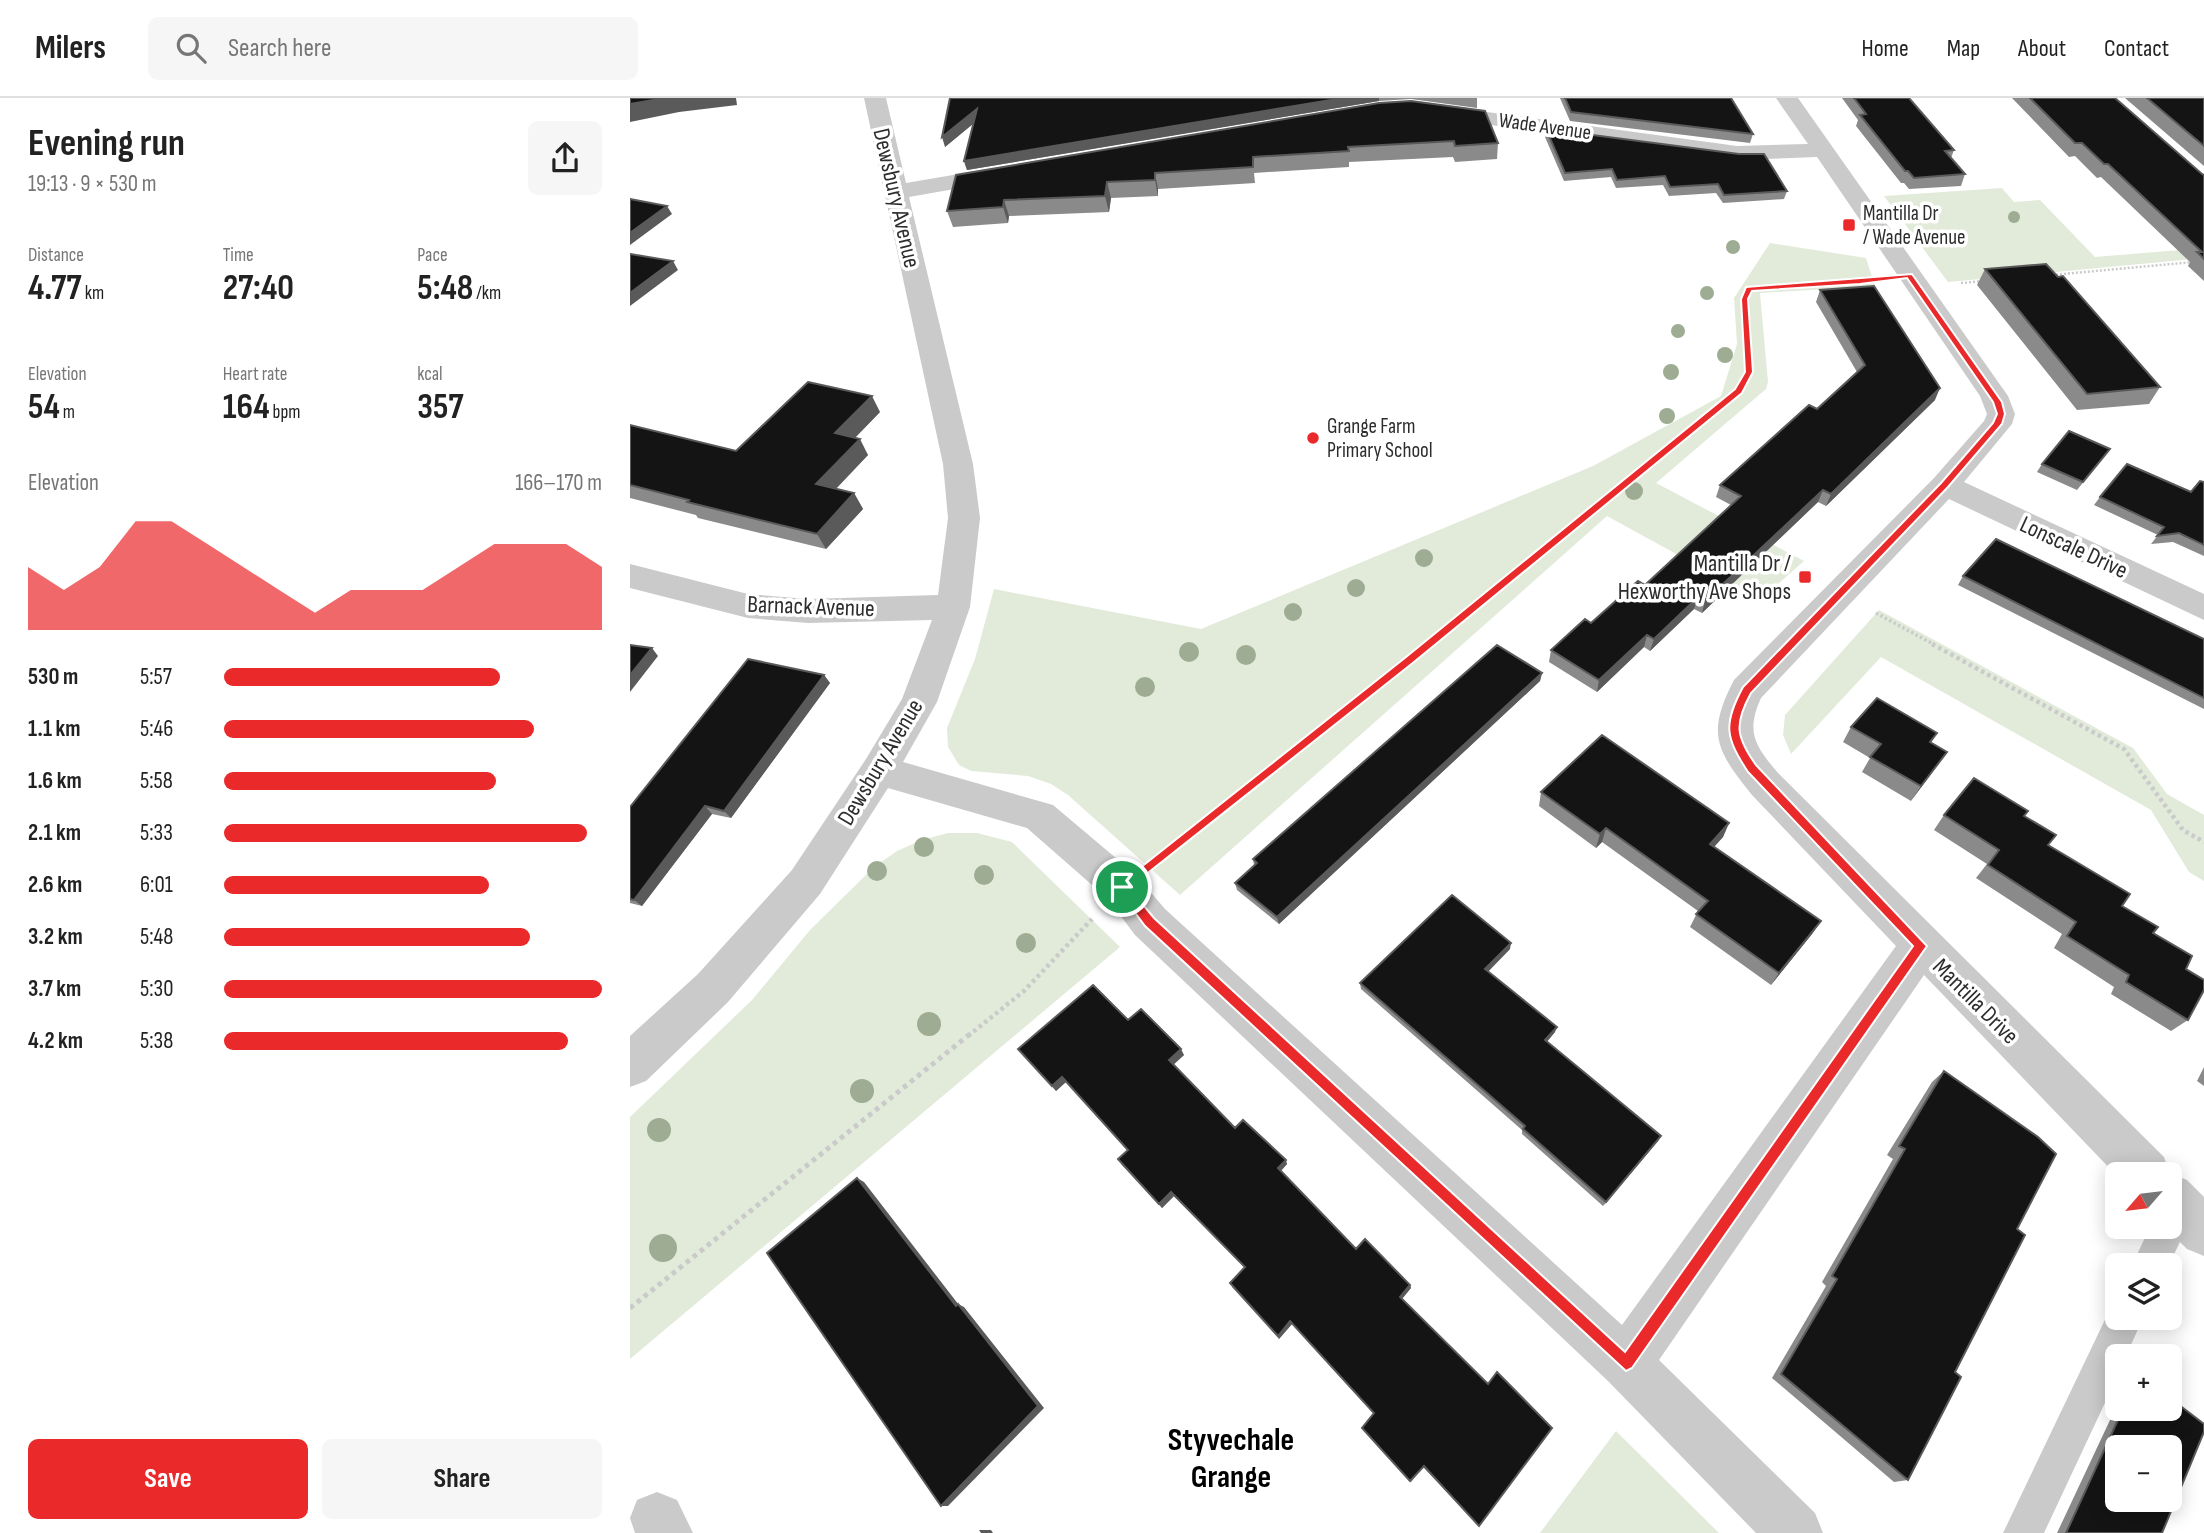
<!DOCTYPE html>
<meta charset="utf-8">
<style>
body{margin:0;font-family:"Sofia Sans Condensed",sans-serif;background:#f6f6f6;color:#222;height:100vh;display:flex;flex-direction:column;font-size:26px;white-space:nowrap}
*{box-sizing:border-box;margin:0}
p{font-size:23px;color:#767676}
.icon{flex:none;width:38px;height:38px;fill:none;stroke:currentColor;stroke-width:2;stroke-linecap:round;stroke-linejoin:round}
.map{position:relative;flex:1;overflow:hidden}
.details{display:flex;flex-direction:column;background:#fff;width:630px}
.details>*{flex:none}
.needle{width:46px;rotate:242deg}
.fabs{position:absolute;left:1475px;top:1064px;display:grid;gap:14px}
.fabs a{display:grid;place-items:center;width:77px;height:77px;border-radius:10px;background:#fff;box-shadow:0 4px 18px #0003;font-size:35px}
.pin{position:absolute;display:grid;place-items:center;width:60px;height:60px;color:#fff;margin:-30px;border:4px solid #fff;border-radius:50%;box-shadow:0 2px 7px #0007}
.round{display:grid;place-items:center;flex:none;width:74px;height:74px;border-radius:10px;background:#f6f6f6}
.head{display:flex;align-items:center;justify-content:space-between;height:119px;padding:0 28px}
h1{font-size:38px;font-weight:700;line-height:52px}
.stats{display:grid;grid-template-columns:repeat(3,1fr);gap:10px;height:119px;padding:7px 28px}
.stats div{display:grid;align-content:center}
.stats b{font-size:35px;font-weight:700}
.stats small{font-size:19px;font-weight:400}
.stats p{font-size:19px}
.chart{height:196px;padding:14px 28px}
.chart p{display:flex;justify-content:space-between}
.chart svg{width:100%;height:126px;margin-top:7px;fill:#ea292a;opacity:.7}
.cta{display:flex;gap:14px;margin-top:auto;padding:14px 28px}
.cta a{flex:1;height:80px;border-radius:10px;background:#ea292a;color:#fff;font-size:28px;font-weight:700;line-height:80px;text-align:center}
.cta a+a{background:#f6f6f6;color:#222}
ul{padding:0 28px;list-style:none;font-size:23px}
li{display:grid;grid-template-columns:112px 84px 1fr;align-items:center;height:52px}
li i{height:18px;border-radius:9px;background:#ea292a}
header{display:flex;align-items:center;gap:42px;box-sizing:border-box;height:98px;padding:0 35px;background:#fff;border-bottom:2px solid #e0e0e0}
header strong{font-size:33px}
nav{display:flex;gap:38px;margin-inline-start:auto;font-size:24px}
.search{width:490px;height:63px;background:#f6f6f6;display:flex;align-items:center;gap:18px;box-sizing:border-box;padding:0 24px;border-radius:10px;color:#767676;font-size:26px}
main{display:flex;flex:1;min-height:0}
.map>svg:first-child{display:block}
</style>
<header>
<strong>Milers</strong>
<div class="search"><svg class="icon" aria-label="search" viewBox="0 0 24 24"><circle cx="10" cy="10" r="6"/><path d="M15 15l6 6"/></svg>Search here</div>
<nav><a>Home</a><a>Map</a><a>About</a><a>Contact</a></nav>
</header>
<main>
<section class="details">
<div class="head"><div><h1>Evening run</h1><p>19:13 · 9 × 530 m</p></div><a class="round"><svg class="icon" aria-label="share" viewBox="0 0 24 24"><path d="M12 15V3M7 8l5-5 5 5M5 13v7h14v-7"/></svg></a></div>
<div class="stats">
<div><p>Distance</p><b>4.77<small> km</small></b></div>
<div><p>Time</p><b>27:40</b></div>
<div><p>Pace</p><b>5:48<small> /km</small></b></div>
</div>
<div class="stats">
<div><p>Elevation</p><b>54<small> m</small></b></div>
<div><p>Heart rate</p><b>164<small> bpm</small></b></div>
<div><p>kcal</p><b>357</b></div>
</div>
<div class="chart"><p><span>Elevation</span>166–170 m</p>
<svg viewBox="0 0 160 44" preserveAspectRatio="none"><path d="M0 44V22L10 30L20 22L30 6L40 6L50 14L60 22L70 30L80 38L90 30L100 30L110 30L120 22L130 14L140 14L150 14L160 22V44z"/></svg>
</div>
<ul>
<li><b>530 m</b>5:57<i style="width:73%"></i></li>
<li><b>1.1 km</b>5:46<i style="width:82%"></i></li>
<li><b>1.6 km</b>5:58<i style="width:72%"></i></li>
<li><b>2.1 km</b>5:33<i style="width:96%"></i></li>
<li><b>2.6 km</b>6:01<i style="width:70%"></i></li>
<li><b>3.2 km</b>5:48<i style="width:81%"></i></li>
<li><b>3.7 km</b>5:30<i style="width:100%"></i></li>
<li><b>4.2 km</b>5:38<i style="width:91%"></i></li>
</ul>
<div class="cta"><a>Save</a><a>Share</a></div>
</section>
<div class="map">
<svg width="1574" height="1435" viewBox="0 0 1574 1435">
<rect width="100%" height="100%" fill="#fff"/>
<!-- green -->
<path fill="#e2ebda" d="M 1372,90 L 1384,104 L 1410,102 L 1465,159 L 1574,150 L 1574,160 L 1318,184 L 1254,98 Z
M 1140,145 L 1236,160 L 1245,188 L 1130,195 L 1138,284 L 1136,291 L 1026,385 L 1174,463 L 1130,502 L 977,418 L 550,797 L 438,697 L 421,686 L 398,678 L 341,673 L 329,667 L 318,649 L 317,630 L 345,561 L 364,491 L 571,531 L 963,368 L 1091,298 L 1107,246 L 1104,200 Z
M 1249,512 L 1503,650 L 1537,696 L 1574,717 L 1574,783 L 1559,774 L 1521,712 L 1251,559 L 1161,656 L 1153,637 L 1155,617 Z
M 318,735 L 347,735 L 382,744 L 490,849 L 0,1261 L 0,1019 L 122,902 L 180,832 L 244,769 L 267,753 L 292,742 Z
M 986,1333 L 1089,1435 L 910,1435 Z"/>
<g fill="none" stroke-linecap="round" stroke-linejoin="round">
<!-- path-far3 -->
<path stroke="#cacaca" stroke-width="2.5" stroke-dasharray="2 2" stroke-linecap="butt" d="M 1422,177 L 1574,163
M 1331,185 L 1354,183
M 1117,241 L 1115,201 L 1119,191 L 1241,183"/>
<!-- path-far2 -->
<path stroke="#cacaca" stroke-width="3.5" stroke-dasharray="2.5 2.5" stroke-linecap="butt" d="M 1246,515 L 1305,547
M 797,547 L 1109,293 L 1119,274 L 1117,239"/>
<!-- path-far1 -->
<path stroke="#cacaca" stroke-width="4.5" stroke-dasharray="3.5 3.5" stroke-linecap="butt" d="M 1302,546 L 1494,651 L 1553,732 L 1574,744
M 528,761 L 799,546
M 338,938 L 394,893 L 462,821"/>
<!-- path -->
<path stroke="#cacaca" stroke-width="5" stroke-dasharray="4.5 4.5" stroke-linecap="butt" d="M 0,1210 L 340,936"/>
<!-- lane -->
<path fill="#cacaca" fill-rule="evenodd" d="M 1540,1112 L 1551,1117 L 1557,1129 L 1539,1167 L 1502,1167 L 1520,1129 L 1540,1129 Z
M 1488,1205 L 1488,1220 L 1513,1220 L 1496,1258 L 1488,1258 L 1488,1277 L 1414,1435 L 1373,1435 L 1482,1207 Z"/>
<!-- street -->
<path fill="#cacaca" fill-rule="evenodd" d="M 234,0 L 256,0 L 276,85 L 376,68 L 384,70 L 387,75 L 384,80 L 376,82 L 279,99 L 343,366 L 350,420 L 340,509 L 307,604 L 273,664 L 423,707 L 506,777 L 535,811 L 992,1227 L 1266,848 L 1122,697 C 1086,652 1076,636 1104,582 L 1304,380 L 1354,323 L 1357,316 L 1350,298 L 1187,59 L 1107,62 L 805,19 L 797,18 L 794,13 L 797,8 L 805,7 L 1107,48 L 1178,46 L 1146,0 L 1168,0 L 1378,298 L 1385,316 L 1382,326 L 1334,384 L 1574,496 L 1574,522 L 1319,401 L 1131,600 C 1115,635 1126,649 1148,675 L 1534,1059 L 1540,1075 L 1557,1082 L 1574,1099 L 1574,1158 L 1557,1151 L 1535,1129 L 1540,1129 L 1540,1076 L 1488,1076 L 1488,1079 L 1294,877 L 1029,1262 L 1185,1415 L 1193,1435 L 1126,1435 L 978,1283 L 505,837 L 478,801 L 397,730 L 258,690 L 190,796 L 98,904 L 16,983 L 0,989 L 0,938 L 68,876 L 162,772 L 236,661 L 272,601 L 302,522 L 178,525 L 118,520 L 0,490 L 0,466 L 118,496 L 178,501 L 308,497 L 318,420 L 313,366 Z
M 27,1394 L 47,1402 L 63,1435 L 5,1435 L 0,1420 L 7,1402 Z"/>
</g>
<!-- trees -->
<g fill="#9dac92">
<circle cx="1384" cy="119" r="6"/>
<circle cx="1103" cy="149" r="7"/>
<circle cx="1077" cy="195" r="7"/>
<circle cx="1048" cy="233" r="7"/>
<circle cx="1095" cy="257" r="8"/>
<circle cx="1041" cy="274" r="8"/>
<circle cx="1037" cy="318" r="8"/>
<circle cx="1004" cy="393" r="9"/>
<circle cx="794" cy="460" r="9"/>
<circle cx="726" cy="490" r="9"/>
<circle cx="663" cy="514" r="9"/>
<circle cx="559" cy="554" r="10"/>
<circle cx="616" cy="557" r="10"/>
<circle cx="515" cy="589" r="10"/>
<circle cx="294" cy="749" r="10"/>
<circle cx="247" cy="773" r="10"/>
<circle cx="354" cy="777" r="10"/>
<circle cx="396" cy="845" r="10"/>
<circle cx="299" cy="926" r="12"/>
<circle cx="232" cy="993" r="12"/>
<circle cx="29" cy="1032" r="12"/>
<circle cx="33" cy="1150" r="14"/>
</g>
<!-- wall -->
<path fill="#8a8a8a" d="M 320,0 L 847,0 L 847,10 L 781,1 L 749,3 L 337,72 L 334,63 L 343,26 L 315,49 Z
M 930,0 L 1101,0 L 1123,36 L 1120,45 L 940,23 Z
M 1212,0 L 1279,0 L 1324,52 L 1321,60 L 1335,76 L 1331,88 L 1279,91 L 1274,85 L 1271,85 L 1226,28 L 1228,22 Z
M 1382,0 L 1485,0 L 1572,76 L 1574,77 L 1574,183 L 1558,168 L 1560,164 L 1471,79 L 1467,80 L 1445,58 L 1439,59 Z
M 1495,0 L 1574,0 L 1574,68 Z
M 781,3 L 868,45 L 867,61 L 825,64 L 823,59 L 719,64 L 719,69 L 624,75 L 625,85 L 528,91 L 528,98 L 481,100 L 479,114 L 379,118 L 378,125 L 323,129 L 317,113 Z
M 916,31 L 1157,93 L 1154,101 L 1093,105 L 1086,95 L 1039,98 L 1033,87 L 986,90 L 981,79 L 934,83 L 915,39 Z
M 1355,171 L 1530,289 L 1519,306 L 1447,312 L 1347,187 Z
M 1190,192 L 1305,302 L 1196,408 L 1188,404 L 1072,515 L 1064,511 L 1020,553 L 1014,549 L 967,594 L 919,564 L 921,552 L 1015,487 L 1101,407 L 1086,399 L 1090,387 L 1187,311 L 1227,274 L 1186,204 Z
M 250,314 L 225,340 L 238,357 L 206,391 L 224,395 L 233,411 L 196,451 L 68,420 L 66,417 L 0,400 L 0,327 L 106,353 Z
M 1480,351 L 1474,359 L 1447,392 L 1407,374 L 1412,366 Z
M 1574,384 L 1574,458 L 1543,444 L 1521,446 L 1528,437 L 1464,407 L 1470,399 L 1561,394 Z
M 1333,478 L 1574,541 L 1574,611 L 1328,487 Z
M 912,575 L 910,583 L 649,826 L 607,792 L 605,785 L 624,767 L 623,761 Z
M 194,577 L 200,585 L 101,720 L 82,716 L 12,808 L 0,805 L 0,709 Z
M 1221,629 L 1307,635 L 1301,645 L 1317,654 L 1281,703 L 1232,674 L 1240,660 L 1213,644 Z
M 911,694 L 1099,725 L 1093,739 L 1084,749 L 1191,823 L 1182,836 L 1141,887 L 1060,829 L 1068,813 L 972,744 L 966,750 L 909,708 Z
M 1314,717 L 1394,718 L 1418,747 L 1492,808 L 1523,835 L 1556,871 L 1558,922 L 1541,933 L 1481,896 L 1484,889 L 1424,850 L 1432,836 L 1346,780 L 1357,766 L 1304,732 Z
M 880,851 L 858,873 L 925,934 L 917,944 L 1028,1043 L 973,1108 L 892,1036 L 892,1032 L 731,891 L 730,885 Z
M 498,922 L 554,957 L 543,967 L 605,1030 L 657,1066 L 651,1073 L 726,1151 L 780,1187 L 781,1190 L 772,1201 L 849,1428 L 793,1369 L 781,1384 L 733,1331 L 744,1316 L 662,1226 L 649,1241 L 602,1189 L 615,1170 L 544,1098 L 532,1110 L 491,1066 L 497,1052 L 436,984 L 426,993 L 393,957 Z
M 1574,969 L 1574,988 L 1567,983 Z
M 1314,973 L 1387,1131 L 1278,1382 L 1264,1384 L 1142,1280 L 1196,1188 L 1192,1184 L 1263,1061 L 1257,1057 L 1302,984 Z
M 1488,1305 L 1488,1311 L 1540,1311 L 1532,1435 L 1427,1435 Z"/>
<!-- shaded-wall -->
<path fill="#5a5a5a" d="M 35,0 L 106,0 L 107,7 L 49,14 L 0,24 L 0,6 Z
M 713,0 L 749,0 L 749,3 L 337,72 L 334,63 Z
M 347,11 L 350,20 L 315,49 L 312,39 Z
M 525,75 L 528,91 L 528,98 L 525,82 Z
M 477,84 L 481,100 L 479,114 L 475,98 Z
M 374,102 L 379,118 L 378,125 L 373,109 Z
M 37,108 L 42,116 L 0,147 L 0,135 Z
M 43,163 L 48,172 L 0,208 L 0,195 Z
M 1310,290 L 1305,302 L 1196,408 L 1201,396 Z
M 242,298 L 250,314 L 214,351 L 205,335 Z
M 230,341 L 238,357 L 195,402 L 186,386 Z
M 1193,392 L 1188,404 L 1072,515 L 1075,503 Z
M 224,395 L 233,411 L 196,451 L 187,436 Z
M 1068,499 L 1064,511 L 1020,553 L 1024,541 Z
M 1017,537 L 1014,549 L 967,594 L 969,582 Z
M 22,550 L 28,558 L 0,594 L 0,577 Z
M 912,575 L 910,583 L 649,826 L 647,819 Z
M 194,577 L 200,585 L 101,720 L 94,713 Z
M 1317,654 L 1307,668 L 1281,703 L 1291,688 Z
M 75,708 L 82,716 L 12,808 L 4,802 Z
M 1099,725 L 1093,739 L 1074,760 L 1080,746 Z
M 976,730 L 972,744 L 966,750 L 970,736 Z
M 1191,823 L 1182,836 L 1141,887 L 1149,875 Z
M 881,845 L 880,851 L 855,877 L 855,871 Z
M 927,929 L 925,934 L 913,948 L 915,942 Z
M 551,951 L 554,957 L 542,968 L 539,962 Z
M 432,979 L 436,984 L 426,993 L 422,988 Z
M 1031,1038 L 1028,1043 L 973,1108 L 976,1104 Z
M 656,1062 L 657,1066 L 649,1075 L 648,1070 Z
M 227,1080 L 234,1084 L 332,1211 L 326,1208 Z
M 541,1094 L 544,1098 L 532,1110 L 529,1106 Z
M 780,1187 L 781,1190 L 771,1202 L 770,1199 Z
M 328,1206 L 334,1209 L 414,1310 L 318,1408 L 311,1408 Z
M 660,1223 L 662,1226 L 649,1241 L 648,1238 Z
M 349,1432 L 361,1432 L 363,1435 L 351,1435 Z"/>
<!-- building -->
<path fill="#141414" stroke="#5a5a5a" stroke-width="2" fill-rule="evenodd" d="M 0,0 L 35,0 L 0,6 Z
M 320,0 L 713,0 L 334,63 L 347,11 L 312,39 Z
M 935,0 L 1101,0 L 1123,36 L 941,14 Z
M 1224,0 L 1279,0 L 1324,52 L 1315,53 L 1335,76 L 1284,80 L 1278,73 L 1275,73 L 1230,17 L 1236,16 Z
M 1400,0 L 1485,0 L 1572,76 L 1574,77 L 1574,161 L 1567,154 L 1572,154 L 1478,66 L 1474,66 L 1452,45 L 1445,45 Z
M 1517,0 L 1574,0 L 1574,48 Z
M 781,3 L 855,13 L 868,45 L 825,48 L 824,43 L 718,49 L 719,53 L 623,59 L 623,69 L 525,75 L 525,82 L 477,84 L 475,98 L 374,102 L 373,109 L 317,113 L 326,77 L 749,5 Z
M 916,31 L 1109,56 L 1134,56 L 1157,93 L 1094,97 L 1088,86 L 1040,89 L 1035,78 L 987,82 L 982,71 L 935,75 Z
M 0,101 L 37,108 L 0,135 Z
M 0,156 L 43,163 L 0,195 Z
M 1416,166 L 1428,179 L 1433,178 L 1530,289 L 1457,296 L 1355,171 Z
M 1244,188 L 1310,290 L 1201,396 L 1193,392 L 1075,503 L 1068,499 L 1024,541 L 1017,537 L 969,582 L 921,552 L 955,521 L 961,525 L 1008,483 L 1015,487 L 1111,398 L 1090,387 L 1179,307 L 1187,311 L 1235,267 L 1190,192 Z
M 178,284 L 242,298 L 205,335 L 230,341 L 186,386 L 224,395 L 187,436 L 57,404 L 59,402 L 0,387 L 0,327 L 106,353 Z
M 1439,333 L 1480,351 L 1453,384 L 1412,366 Z
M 1497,366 L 1561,394 L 1570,383 L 1574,384 L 1574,447 L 1549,435 L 1527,438 L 1534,429 L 1470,399 Z
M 1366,441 L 1574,541 L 1574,600 L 1333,478 Z
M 0,547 L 22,550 L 0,577 Z
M 867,547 L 912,575 L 647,819 L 605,785 L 627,765 L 623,761 Z
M 118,561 L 194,577 L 94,713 L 75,708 L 4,802 L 0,801 L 0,709 Z
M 1247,600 L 1307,635 L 1300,644 L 1317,654 L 1291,688 L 1240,659 L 1251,646 L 1221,629 Z
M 972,637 L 1099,725 L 1080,746 L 1191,823 L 1149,875 L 1066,816 L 1078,803 L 976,730 L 970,736 L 911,694 Z
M 1344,680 L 1398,713 L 1394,718 L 1426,737 L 1418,747 L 1500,796 L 1492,808 L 1528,829 L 1523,835 L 1562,858 L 1556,871 L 1574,882 L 1574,892 L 1558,922 L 1496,884 L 1499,877 L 1437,838 L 1446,824 L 1358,767 L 1369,752 L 1314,717 Z
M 822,797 L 881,845 L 855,871 L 927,929 L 915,942 L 1031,1038 L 976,1104 L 893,1031 L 895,1028 L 730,885 Z
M 463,887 L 498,922 L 511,911 L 551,951 L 539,962 L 605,1030 L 613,1022 L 656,1062 L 648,1070 L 726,1151 L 735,1141 L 780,1187 L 770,1199 L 858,1286 L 867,1274 L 922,1330 L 849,1428 L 794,1368 L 780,1383 L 732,1330 L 744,1315 L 660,1223 L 648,1238 L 600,1185 L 615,1169 L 541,1094 L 529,1106 L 488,1061 L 498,1052 L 432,979 L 422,988 L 388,951 Z
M 1314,973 L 1408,1039 L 1426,1056 L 1387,1131 L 1395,1137 L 1325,1274 L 1331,1279 L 1278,1382 L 1151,1276 L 1207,1181 L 1202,1178 L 1275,1051 L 1269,1048 Z
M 227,1080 L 326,1208 L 328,1206 L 408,1308 L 311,1408 L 137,1155 Z
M 1540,1300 L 1574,1326 L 1574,1334 L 1532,1435 L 1436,1435 L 1493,1311 L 1540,1311 ZM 1488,1349 L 1540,1349 L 1540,1402 L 1488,1402 Z"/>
<!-- route -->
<path fill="#ea292a" stroke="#fff" stroke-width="2" fill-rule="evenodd" d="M 1282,176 L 1372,304 L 1375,316 L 1372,326 L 1318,389 L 1121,595 C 1104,626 1106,639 1126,667 L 1297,848 L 1002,1270 L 996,1273 L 515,828 L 486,789 L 776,559 L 1105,291 L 1115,274 L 1111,201 L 1116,189 ZM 1277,180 L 1363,304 L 1367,316 L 1363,325 L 1311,385 L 1113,589 C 1093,626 1095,639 1118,674 L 1283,848 L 995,1254 L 524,820 L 499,790 L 784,564 L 1112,295 L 1123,274 L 1118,201 L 1122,193 L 1230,186 Z"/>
<!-- markers -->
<g fill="#ea292a" stroke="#fff" stroke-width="2.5">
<rect x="1212" y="120" width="14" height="14" rx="3.5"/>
<circle cx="683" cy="340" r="7"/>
<rect x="1168" y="472" width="14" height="14" rx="3.5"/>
</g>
<g text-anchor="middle" stroke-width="7" stroke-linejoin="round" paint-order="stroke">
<!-- far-street labels -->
<g font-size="21" fill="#2d2d2d" stroke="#fff">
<text transform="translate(915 28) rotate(8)" y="7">Wade Avenue</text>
</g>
<!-- far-poi labels -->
<g font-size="21" fill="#2d2d2d" stroke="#fff" text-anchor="start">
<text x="1233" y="122">Mantilla Dr<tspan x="1233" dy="24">/ Wade Avenue</tspan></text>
<text x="697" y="335">Grange Farm<tspan x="697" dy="24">Primary School</tspan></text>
</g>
<!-- street labels -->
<g font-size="24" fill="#2d2d2d" stroke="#fff">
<text transform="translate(267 100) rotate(77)" y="8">Dewsbury Avenue</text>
<text transform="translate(1444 449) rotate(25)" y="8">Lonscale Drive</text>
<text transform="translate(181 508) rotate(2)" y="8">Barnack Avenue</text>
<text transform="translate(250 664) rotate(-59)" y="8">Dewsbury Avenue</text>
<text transform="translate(1346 903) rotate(45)" y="8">Mantilla Drive</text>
</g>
<!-- poi labels -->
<g font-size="24" fill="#2d2d2d" stroke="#fff" text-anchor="end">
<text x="1161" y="473">Mantilla Dr /<tspan x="1161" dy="28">Hexworthy Ave Shops</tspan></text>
</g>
<!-- near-neighbourhood labels -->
<g font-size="32" font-weight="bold" fill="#000" stroke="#fff">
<text x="601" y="1352">Styvechale<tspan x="601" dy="37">Grange</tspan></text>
</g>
</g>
</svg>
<div class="fabs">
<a><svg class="needle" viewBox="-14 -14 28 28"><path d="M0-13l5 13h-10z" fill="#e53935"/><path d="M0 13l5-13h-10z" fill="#767676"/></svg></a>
<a><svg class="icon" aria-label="layers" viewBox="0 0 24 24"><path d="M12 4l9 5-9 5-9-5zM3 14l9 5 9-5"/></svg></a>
<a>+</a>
<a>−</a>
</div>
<div class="pin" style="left:492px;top:789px;background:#1e9e55"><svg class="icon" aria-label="arrive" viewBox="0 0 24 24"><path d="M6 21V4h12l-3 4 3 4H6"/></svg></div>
</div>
</main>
